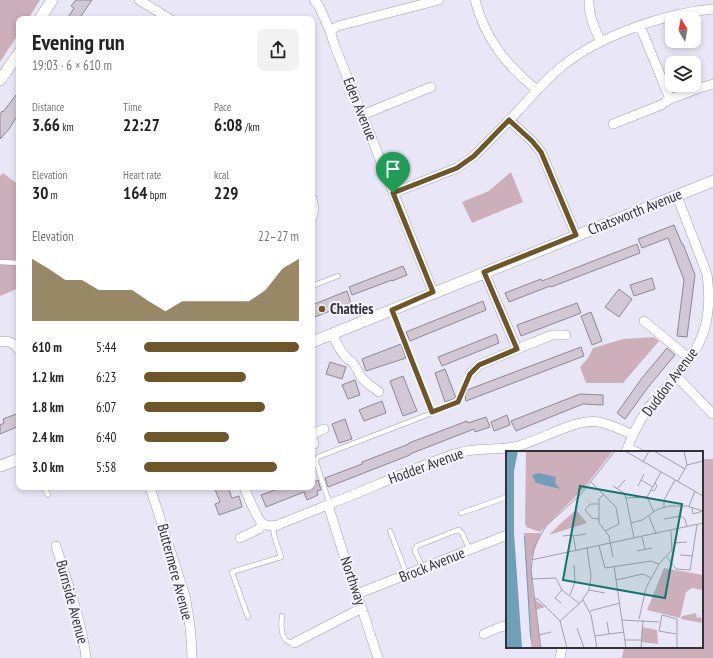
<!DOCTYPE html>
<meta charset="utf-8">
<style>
body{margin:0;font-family:"PT Sans Narrow",sans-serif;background:#f2f2f2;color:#222;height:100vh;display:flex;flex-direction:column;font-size:15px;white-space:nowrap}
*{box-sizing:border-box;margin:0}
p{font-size:13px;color:#767676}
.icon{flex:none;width:22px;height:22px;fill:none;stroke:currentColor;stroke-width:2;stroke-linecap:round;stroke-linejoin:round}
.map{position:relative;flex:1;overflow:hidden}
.side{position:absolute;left:16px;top:16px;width:299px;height:474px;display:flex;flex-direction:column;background:#fff;border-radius:8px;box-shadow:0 2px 6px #0003}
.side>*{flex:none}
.needle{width:26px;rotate:350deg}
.controls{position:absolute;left:665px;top:12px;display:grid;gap:8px}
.controls a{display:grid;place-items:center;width:36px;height:36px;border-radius:8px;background:#fff;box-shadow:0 2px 6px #0003;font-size:20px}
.pin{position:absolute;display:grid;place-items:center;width:34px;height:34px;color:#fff;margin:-41px -17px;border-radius:50% 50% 50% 0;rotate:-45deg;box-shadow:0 0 4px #0007}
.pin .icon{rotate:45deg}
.round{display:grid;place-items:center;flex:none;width:42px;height:42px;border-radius:8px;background:#f2f2f2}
.head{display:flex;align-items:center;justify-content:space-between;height:68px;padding:0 16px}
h1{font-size:22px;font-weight:700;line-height:30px}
.stats{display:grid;grid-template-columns:repeat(3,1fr);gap:6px;height:68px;padding:4px 16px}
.stats div{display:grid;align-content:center}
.stats b{font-size:17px;font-weight:700}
.stats small{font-size:11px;font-weight:400}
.stats p{font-size:11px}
.chart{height:112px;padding:8px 16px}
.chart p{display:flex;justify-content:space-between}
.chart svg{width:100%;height:72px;margin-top:4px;fill:#6e5626;opacity:.7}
ul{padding:0 16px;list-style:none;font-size:13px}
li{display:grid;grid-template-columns:64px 48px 1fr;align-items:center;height:30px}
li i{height:10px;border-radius:5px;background:#6e5626}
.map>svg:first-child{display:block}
</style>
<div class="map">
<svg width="713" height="658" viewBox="0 0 713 658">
<rect width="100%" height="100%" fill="#e9e7f7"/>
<!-- green -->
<path fill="#cdaebb" d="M 0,0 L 40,0 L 28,19 L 19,19 L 19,33 L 0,62 Z
M 511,172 L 523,202 L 472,223 L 462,202 L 489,191 Z
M 3,173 L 19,185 L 19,288 L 0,296 L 0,176 Z
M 654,337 L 659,341 L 623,383 L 586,383 L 580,367 L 588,358 L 593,348 L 623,339 Z
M 702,459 L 713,459 L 713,658 L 622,658 L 624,647 L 702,647 Z"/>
<!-- building -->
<path fill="#d2c7d4" stroke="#908592" d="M 76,0 L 92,0 L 79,19 L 67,19 L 74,8 L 71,6 Z
M 19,91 L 19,113 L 9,129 L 0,139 L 0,115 L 2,111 L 3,112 Z
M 674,225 L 682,244 L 683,244 L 695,275 L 687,337 L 677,336 L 684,280 L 668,238 L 642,248 L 638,239 Z
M 637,244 L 640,253 L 551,287 L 550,286 L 509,302 L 505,293 L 541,279 L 542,281 Z
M 403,266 L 407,275 L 392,281 L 392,280 L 352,295 L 349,287 Z
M 652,278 L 655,289 L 634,296 L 630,285 Z
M 619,289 L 632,299 L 619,317 L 605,307 Z
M 347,291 L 351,303 L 312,318 L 312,305 Z
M 483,301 L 486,310 L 410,341 L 406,332 Z
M 577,303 L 581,313 L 521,336 L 517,325 Z
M 591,312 L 602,341 L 592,345 L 581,316 Z
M 496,334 L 499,343 L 442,366 L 438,357 Z
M 401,344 L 406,358 L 366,371 L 362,359 Z
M 581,347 L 584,356 L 466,401 L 465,396 L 467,390 Z
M 667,348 L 675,355 L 649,386 L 625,419 L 617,413 L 642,378 Z
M 330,362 L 346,367 L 342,379 L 326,374 Z
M 445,369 L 456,398 L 445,402 L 435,373 Z
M 403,376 L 417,411 L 403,416 L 390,381 Z
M 355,380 L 360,395 L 348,399 L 342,385 Z
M 580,394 L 603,395 L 603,405 L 583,404 L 516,431 L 511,421 Z
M 382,401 L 386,413 L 364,421 L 359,410 Z
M 19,413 L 19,426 L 0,434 L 0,425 L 4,423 L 3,419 Z
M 507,415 L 510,425 L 494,431 L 491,422 Z
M 486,417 L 490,427 L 475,432 L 474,429 L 410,454 L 410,455 L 328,487 L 325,478 L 362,464 L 362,462 L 409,444 L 409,443 L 467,421 L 468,423 Z
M 345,419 L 352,439 L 339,443 L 332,424 Z
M 318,480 L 321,490 L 317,491 L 318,495 L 307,500 L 304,492 L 266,507 L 261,495 L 283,487 L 312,487 L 312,483 Z
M 214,487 L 228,487 L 232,498 L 239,496 L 242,507 L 219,515 L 215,504 L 220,502 Z"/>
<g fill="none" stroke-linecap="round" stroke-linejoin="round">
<!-- service casing -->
<g stroke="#a19fae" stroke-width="5.5">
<path id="service" d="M 0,262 L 19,263
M 312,286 L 338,276
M 392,310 L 432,412
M 628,446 L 642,452
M 44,487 L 48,495
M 331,504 L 327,496 L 316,462 L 318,457 L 458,403 L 470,374
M 461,513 L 507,497
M 390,531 L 407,575
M 423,568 L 415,551 L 415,549 L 417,546 L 455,531 L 459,530 L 462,533 L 470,550
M 282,616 C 281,624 280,636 287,641 C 289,642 292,643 294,643
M 248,617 L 232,572 L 281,557 L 274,535 L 273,526"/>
</g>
<!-- minor casing -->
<g stroke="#a19fae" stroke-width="10">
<path id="minor" d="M 139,0 L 170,19
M 314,0 L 319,6 L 330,31
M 475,0 C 485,39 507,66 537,90
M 589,0 C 588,15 595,29 601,42
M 640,26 L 670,99
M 362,115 L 431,87
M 509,120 L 532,141 L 541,152 L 576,235
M 613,124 L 661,105 L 670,99 L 681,95 L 699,88 L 713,84
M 393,193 L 457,168 L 474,156 C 489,141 504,126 519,110 C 532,95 546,80 561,67 C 599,36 665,13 713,9
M 312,199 L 314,209 L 312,218
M 484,272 L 517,349
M 433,292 L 334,44 L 330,31 L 338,26 L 439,0
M 644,321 L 690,359
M 332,334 C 336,342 340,352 347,358 C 347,359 351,361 352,362 C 357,367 358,373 362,378 C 367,384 374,388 379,392
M 0,342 C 9,339 14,344 19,350
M 470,374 L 479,365 L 517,349 L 552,335 L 566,335
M 676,376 L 713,414
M 312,434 L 324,429
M 312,437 L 314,444
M 626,452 C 631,437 639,422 648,408 C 656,398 666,388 675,378 C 704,345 713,318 707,274 L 677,196
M 150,487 L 185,596 C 189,616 192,637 192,658
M 244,487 C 248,496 256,517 262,523 C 267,527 273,526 278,525 C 312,511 346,498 379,484 C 405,473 431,461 458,453 C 478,447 499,451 518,446 C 542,440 575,418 599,422 C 610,424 622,430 633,435
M 328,505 L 350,575 L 362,609 L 378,658
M 240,538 L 259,529 L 262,523
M 56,546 C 67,582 82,621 86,658
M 357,594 L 507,535
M 484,634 L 500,627 L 507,626
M 294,643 L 354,612 L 362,609
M 560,658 L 562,647"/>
</g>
<!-- tertiary casing -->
<g stroke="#a19fae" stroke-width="12">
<path id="tertiary" d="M 40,19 L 52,0
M 0,80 L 19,53
M 312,342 L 713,181
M 0,466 L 19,459"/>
</g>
<!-- service -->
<use href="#service" stroke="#fff" stroke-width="4.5"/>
<!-- minor -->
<use href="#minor" stroke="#fff" stroke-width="9"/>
<!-- tertiary -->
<use href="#tertiary" stroke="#fff" stroke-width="11"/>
</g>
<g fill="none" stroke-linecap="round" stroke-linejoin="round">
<!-- route casing -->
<g stroke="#fff" stroke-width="8">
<path id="route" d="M 509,120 L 532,141 L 541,152 L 576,235 L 484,272 L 517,349 L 479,365 L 470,374 L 458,402 L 432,412 L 392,310 L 433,292 L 393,193 L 457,168 L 474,156 Z"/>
</g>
<!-- route -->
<use href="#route" stroke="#6e5626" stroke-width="5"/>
</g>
<!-- markers -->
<circle fill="#6e5626" stroke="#f6f5ff" stroke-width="1.5" cx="322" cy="309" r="4"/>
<g text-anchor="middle" stroke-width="4" stroke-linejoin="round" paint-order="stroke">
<!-- street labels -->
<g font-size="15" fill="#333238" stroke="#f6f5ff">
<text transform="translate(360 109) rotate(68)" y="5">Eden Avenue</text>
<text transform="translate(635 212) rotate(-22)" y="5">Chatsworth Avenue</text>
<text transform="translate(670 382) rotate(-53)" y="5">Duddon Avenue</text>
<text transform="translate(426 466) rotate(-20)" y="5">Hodder Avenue</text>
<text transform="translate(432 565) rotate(-22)" y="5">Brock Avenue</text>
<text transform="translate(175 572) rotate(75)" y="5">Buttermere Avenue</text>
<text transform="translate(353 581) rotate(71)" y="5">Northway</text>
<text transform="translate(72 602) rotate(75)" y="5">Burnside Avenue</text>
</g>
<!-- poi labels -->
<g font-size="15" font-weight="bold" fill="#333238" stroke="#f6f5ff" text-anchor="start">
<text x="330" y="314">Chatties</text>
</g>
</g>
<!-- overview -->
<g transform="translate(506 451)">
<rect width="197" height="197" fill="#e9e7f7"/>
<path d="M 20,0 L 107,0 L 78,37 L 34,81 L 20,76 L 19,73 ZM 70,59 L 81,72 L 43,84 L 54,73 ZM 18,82 L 35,82 L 25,109 L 28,148 L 39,156 L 30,159 L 35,197 L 26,197 ZM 158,117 L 197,124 L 197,139 L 186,137 L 180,141 L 174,167 L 141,159 ZM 190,162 L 191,167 L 195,166 L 196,172 L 175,168 L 176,165 ZM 136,176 L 151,179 L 152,193 L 135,191 Z" fill="#cdaebb"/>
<path d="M 0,0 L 12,0 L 8,20 L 8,82 L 16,197 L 0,197 ZM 33,22 L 50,26 L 49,32 L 54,38 L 30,32 L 26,24 ZM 18,85 L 19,85 L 26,197 L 24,185 Z" fill="#70a0b9"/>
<path fill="none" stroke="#a09fab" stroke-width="1" d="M 119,0 L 197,45M 148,0 L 179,18M 178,0 L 181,14M 137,11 L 143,0M 135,29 L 147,36M 172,30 L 181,14 L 197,10M 85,31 L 110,56 L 113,73 L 99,80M 107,35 L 118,42 L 120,47M 132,35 L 138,23M 111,38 L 119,29M 145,39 L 148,40 L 151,35 L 149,32M 98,43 L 93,48 L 93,72 L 103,85 L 107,106M 183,55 L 189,40M 158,56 L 158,49 L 169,29M 186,56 L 187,63 L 197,60M 148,61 L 141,46 L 155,21M 143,65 L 150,83M 93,68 L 86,67 L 79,59 L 84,53 L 93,53M 158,68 L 175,65 L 179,68 L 181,76M 125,72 L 136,69 L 152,58 L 164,55 L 181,55 L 197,60M 57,85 L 67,84 L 70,100M 67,85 L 80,83M 136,86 L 139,98M 128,87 L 120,47 L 141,46M 168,92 L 181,91M 93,95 L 99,117 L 145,110 L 153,113M 131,100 L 146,97M 174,104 L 187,105M 161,106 L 170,118 L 184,119 L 191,74M 25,109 L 197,72M 108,115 L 120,197M 25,128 L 50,127 L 56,139 L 74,153M 110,129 L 137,123 L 145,127M 83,139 L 99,142M 64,144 L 69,131 L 68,114M 28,148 L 32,148 L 54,170 L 61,197M 77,149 L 85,164 L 91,197M 55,152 L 49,147 L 56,139M 84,160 L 114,152M 133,168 L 140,137 L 153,113 L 166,99 L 165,80M 116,169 L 153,171M 54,170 L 75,151 L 83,139 L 85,125 L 81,97M 101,171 L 103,183M 71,177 L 78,197M 170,183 L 153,180 L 156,164 L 171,168 L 171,197M 33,184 L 45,181M 89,185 L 118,181M 119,189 L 135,189M 35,197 L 25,119 L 28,96 L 40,75 L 75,43 L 109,0M 135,197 L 137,169"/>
<path fill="#0f766e" fill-opacity="0.15" stroke="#0f766e" stroke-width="2" d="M 74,35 L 176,53 L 159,147 L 57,129 Z"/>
<rect width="197" height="197" fill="none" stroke="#333238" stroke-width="2"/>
</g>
</svg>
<div class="controls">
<a><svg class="needle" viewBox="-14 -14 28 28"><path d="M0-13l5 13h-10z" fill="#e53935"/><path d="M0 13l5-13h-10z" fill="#767676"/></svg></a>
<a><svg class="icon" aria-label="layers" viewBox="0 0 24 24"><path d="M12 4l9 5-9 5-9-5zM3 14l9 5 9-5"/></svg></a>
</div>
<div class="pin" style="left:393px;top:193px;background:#1e9e55"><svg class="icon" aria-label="arrive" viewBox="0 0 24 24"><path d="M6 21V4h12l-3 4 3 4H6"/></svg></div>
<section class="side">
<div class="head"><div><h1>Evening run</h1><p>19:03 · 6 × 610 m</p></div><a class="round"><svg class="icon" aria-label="share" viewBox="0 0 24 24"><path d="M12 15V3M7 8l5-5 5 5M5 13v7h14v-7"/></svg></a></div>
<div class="stats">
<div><p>Distance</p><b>3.66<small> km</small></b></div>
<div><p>Time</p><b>22:27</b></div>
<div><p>Pace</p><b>6:08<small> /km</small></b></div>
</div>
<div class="stats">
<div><p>Elevation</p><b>30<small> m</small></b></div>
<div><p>Heart rate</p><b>164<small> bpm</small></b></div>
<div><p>kcal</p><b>229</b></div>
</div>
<div class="chart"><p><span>Elevation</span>22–27 m</p>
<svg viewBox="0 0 160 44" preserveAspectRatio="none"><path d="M0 44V6L10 12L20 19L30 19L40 25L50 25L60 25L70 32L80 38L90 32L100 32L110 32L120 32L130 32L140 25L150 12L160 6V44z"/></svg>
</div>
<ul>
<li><b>610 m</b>5:44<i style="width:100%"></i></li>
<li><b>1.2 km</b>6:23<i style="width:66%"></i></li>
<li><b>1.8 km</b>6:07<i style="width:78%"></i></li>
<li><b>2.4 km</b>6:40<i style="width:55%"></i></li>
<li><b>3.0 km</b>5:58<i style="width:86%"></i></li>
</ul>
</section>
</div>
